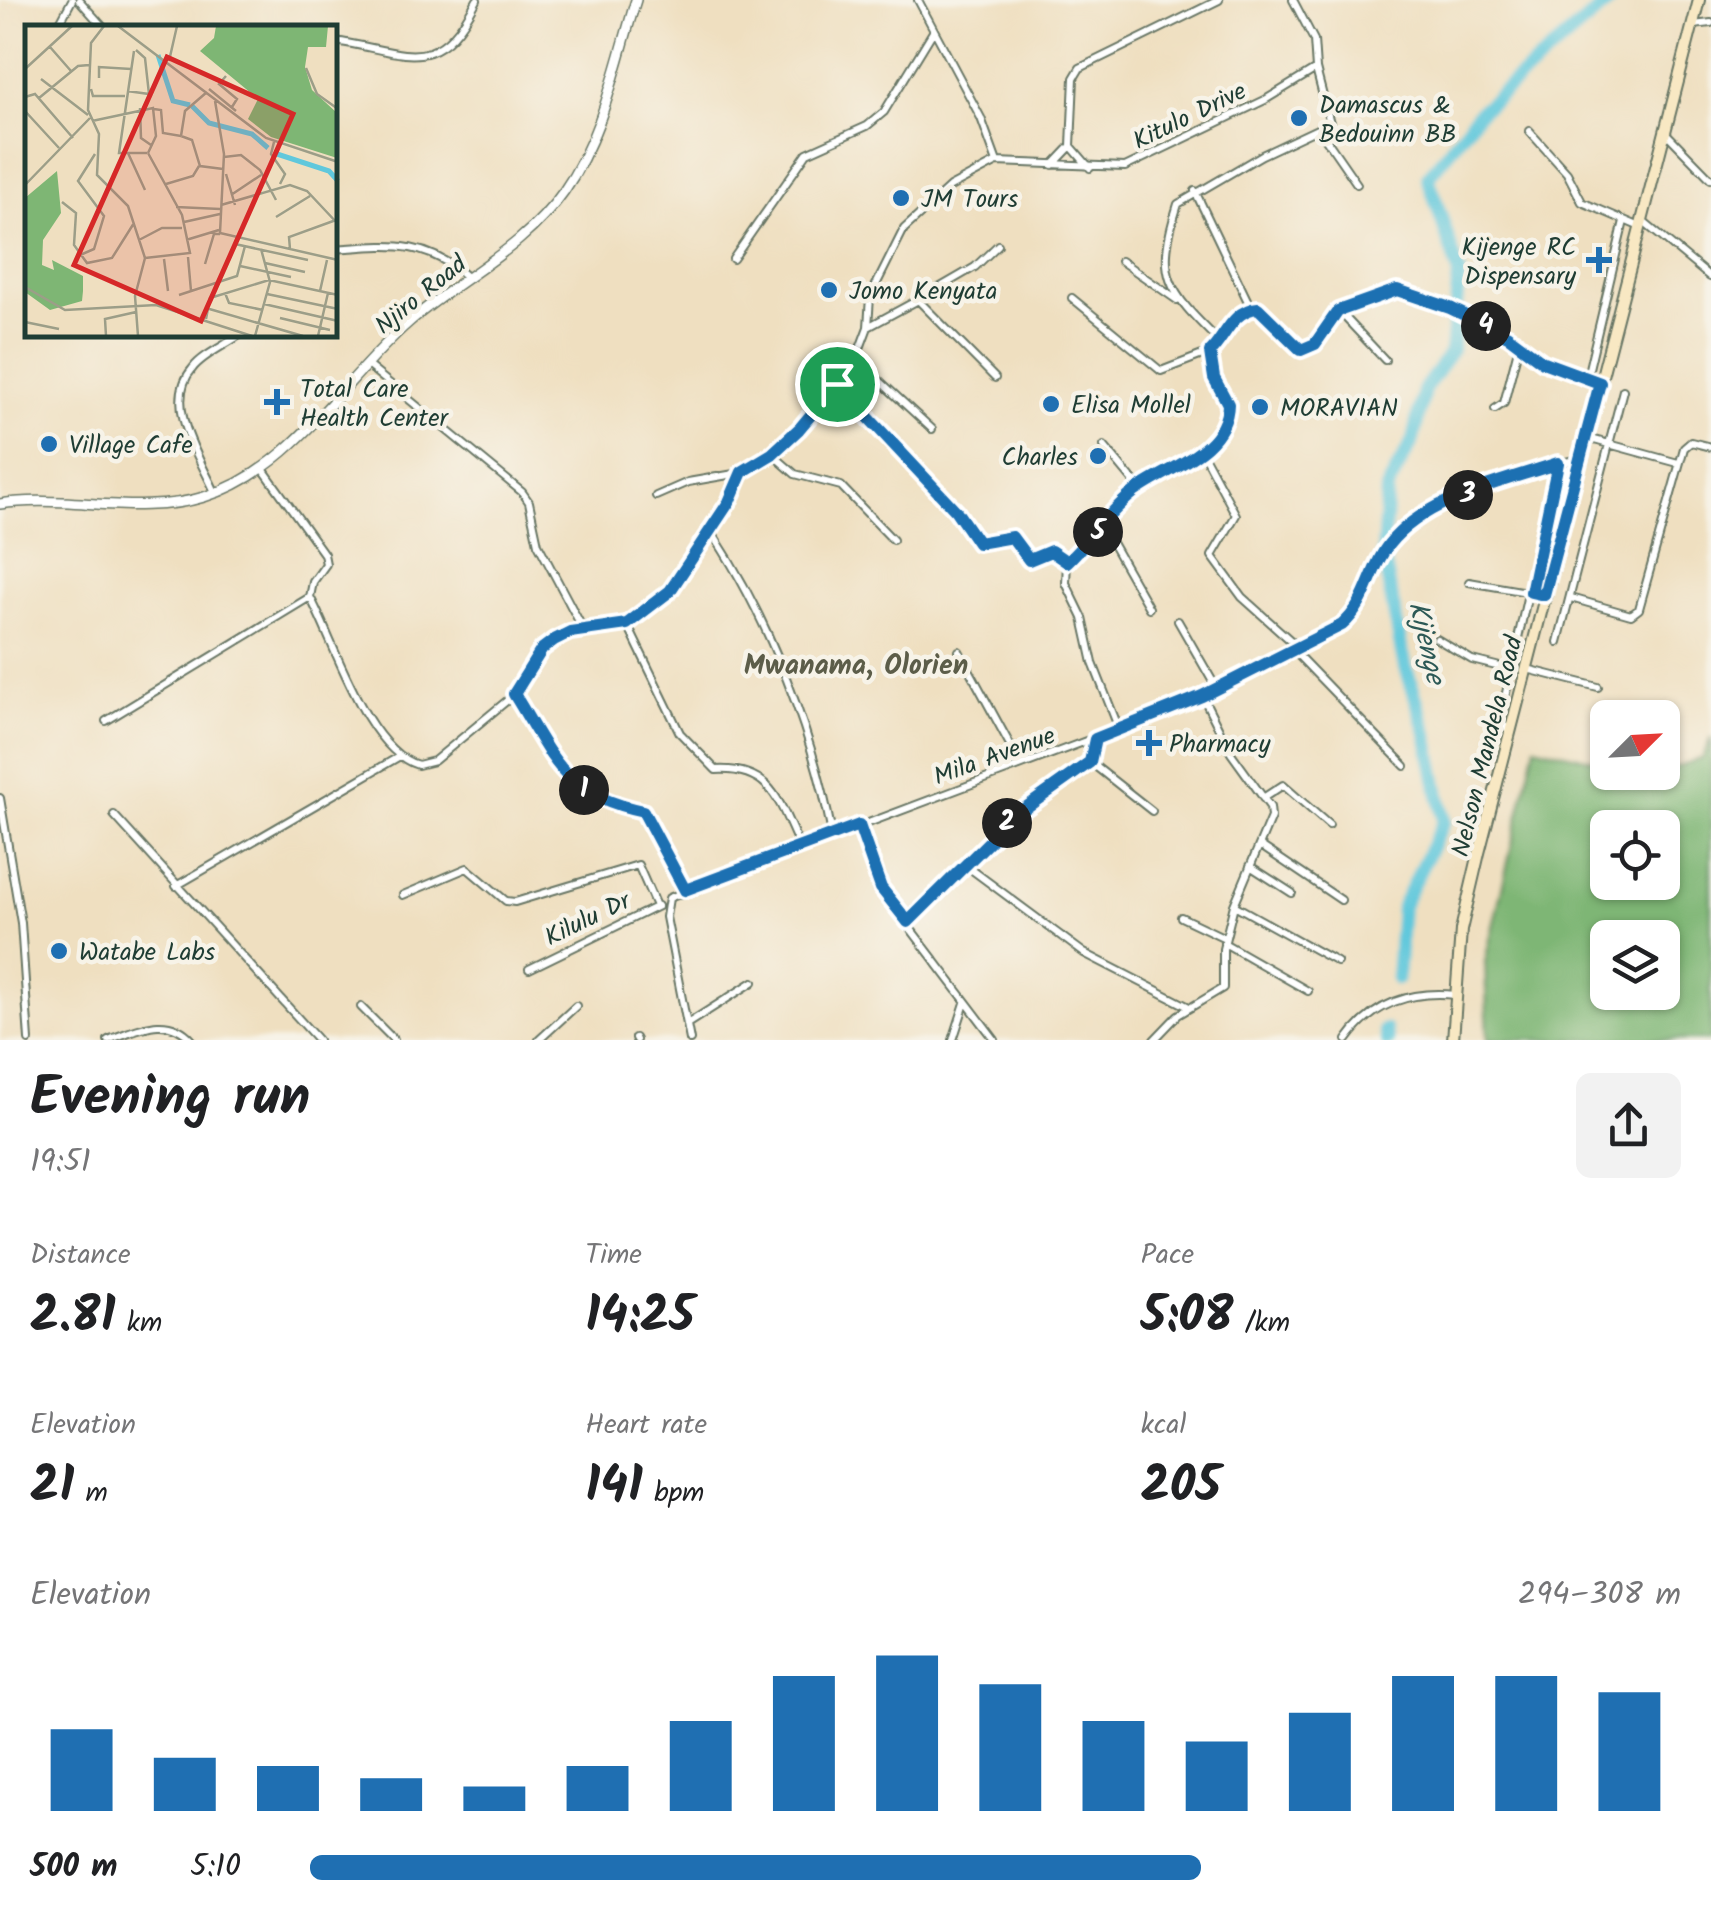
<!DOCTYPE html>
<meta charset="utf-8">
<style>
body{margin:0;font-family:Kalam,sans-serif;background:#f2f2f2;color:#202124;height:100vh;display:flex;flex-direction:column;font-size:38px;white-space:nowrap}
*{box-sizing:border-box;margin:0}
p{font-size:32px;color:#757577}
.icon{flex:none;width:55px;height:55px;fill:none;stroke:currentColor;stroke-width:2;stroke-linecap:round;stroke-linejoin:round}
.map{position:relative;height:1040px;overflow:hidden}
.side{display:flex;flex-direction:column;background:#fff;flex:1}
.side>*{flex:none}
.needle{width:65px;rotate:66deg}
.buttons{position:absolute;left:1590px;top:700px;display:grid;gap:20px}
.buttons a{display:grid;place-items:center;width:90px;height:90px;border-radius:15px;background:#fff;box-shadow:0 2px 8px #0004;font-size:50px}
.pin{position:absolute;display:grid;place-items:center;width:85px;height:85px;color:#fff;margin:-42px;border:5px solid #fff;border-radius:50%;box-shadow:0 2px 10px #0007}
.km{position:absolute;width:50px;height:50px;margin:-25px;border-radius:50%;background:#222;color:#fff;font-size:28px;line-height:50px;text-align:center}
.round{display:grid;place-items:center;flex:none;width:105px;height:105px;border-radius:15px;background:#f2f2f2}
.headline{display:flex;align-items:center;justify-content:space-between;height:170px;padding:0 30px}
h1{font-size:55px;font-weight:600;line-height:75px}
.metrics{display:grid;grid-template-columns:repeat(3,1fr);gap:15px;height:170px;padding:10px 30px}
.metrics div{display:grid;align-content:center}
.metrics b{font-size:50px;font-weight:600}
.metrics small{font-size:28px;font-weight:400}
.metrics p{font-size:28px}
.chart{height:280px;padding:20px 30px}
.chart p{display:flex;justify-content:space-between}
.chart svg{width:100%;height:180px;margin-top:10px;stroke:#1f6fb2;stroke-width:6}
ul{padding:0 30px;list-style:none;font-size:32px}
li{display:grid;grid-template-columns:160px 120px 1fr;align-items:center;height:75px}
li i{height:25px;border-radius:12px;background:#1f6fb2}
.map>svg:first-child{display:block}
</style>
<div class="map">
<svg width="1711" height="1040" viewBox="0 0 1711 1040">
<rect width="100%" height="100%" fill="#f7f3e8"/>
<filter id="ink" filterUnits="userSpaceOnUse"><feTurbulence type="fractalNoise" baseFrequency=".01" numOctaves="2"/><feDisplacementMap in="SourceGraphic" scale="20" xChannelSelector="R" yChannelSelector="G"/><feConvolveMatrix kernelMatrix="1 2 1 2 8 2 1 2 1" color-interpolation-filters="sRGB"/></filter>
<filter id="wash" filterUnits="userSpaceOnUse"><feTurbulence type="fractalNoise" baseFrequency=".0048" numOctaves="4" result="noise"/><feDisplacementMap in="SourceGraphic" scale="40" xChannelSelector="R" yChannelSelector="G"/><feGaussianBlur stdDeviation="2.25" result="paint"/><feColorMatrix in="noise" values="0 0 0 0 0 0 0 0 0 0 0 0 0 0 0 0 0 1.4 0 .05"/><feComposite in="paint" operator="in"/></filter>
<g filter="url(#wash)">
<rect width="100%" height="100%" fill="#efdfc0"/>
<!-- forest -->
<path fill="#7eb674" stroke="#4e7a54" stroke-width="2.5" fill-rule="evenodd" d="M 1711,737 L 1711,1040 L 1488,1040 L 1485,961 L 1535,746 L 1607,763 L 1608,772 L 1662,772 L 1703,758 ZM 1608,828 L 1662,828 L 1662,882 L 1608,882 ZM 1608,938 L 1662,938 L 1662,992 L 1608,992 Z"/>
<g fill="none" stroke-linecap="round" stroke-linejoin="round">
<!-- river -->
<path stroke="#60c8dc" stroke-width="14" d="M 1456,307 L 1459,273 L 1428,177 L 1479,112 L 1611,0
M 1397,979 L 1402,906 L 1444,821 L 1427,733 L 1403,658 L 1383,554 L 1387,489 L 1413,440 L 1424,390 L 1451,351 L 1454,321
M 1385,1030 L 1387,1040"/>
</g>
</g>
<g filter="url(#ink)">
<g fill="none" stroke-linecap="round" stroke-linejoin="round">
<!-- minor casing -->
<g stroke="#687665" stroke-width="10">
<path id="minor" d="M 79,0 L 104,28
M 918,0 L 981,118 L 997,162
M 1693,25 L 1711,23
M 57,28 L 72,0
M 335,41 C 408,52 436,79 477,0
M 1319,129 L 1357,184
M 1529,131 L 1567,173 L 1582,202 L 1638,226
M 1666,133 L 1711,179
M 1053,165 L 1071,146
M 1090,168 L 1071,146 L 1074,78 L 1080,68 L 1219,0
M 1195,191 L 1251,308
M 1641,220 L 1710,277
M 335,249 C 391,245 424,239 468,278
M 733,259 L 807,153 L 867,126 L 884,112 L 934,30
M 1121,261 L 1177,300
M 1072,298 L 1161,371 L 1210,352
M 918,300 L 975,267 L 998,245
M 1339,311 L 1385,360
M 868,327 L 918,300 L 995,378
M 1218,340 C 1167,290 1155,276 1178,204 L 1262,155 L 1330,123 L 1316,69
M 856,359 L 932,429
M 367,365 L 522,492 L 529,502 L 538,544 L 583,629
M 1587,377 L 1624,221
M 837,384 L 956,511 L 978,543 L 1012,537 L 1029,560 L 1051,551 L 1067,562
M 1495,409 L 1504,403 L 1519,345
M 1587,438 L 1678,463
M 1104,446 L 1139,488
M 1201,450 L 1236,515 L 1212,556 L 1242,597 L 1299,648
M 772,454 L 795,474 L 841,486 L 893,540
M 263,469 L 324,554 L 326,564 L 313,582 L 310,597 C 334,641 366,750 418,765 L 434,761 L 515,694 L 542,649 L 555,640 L 570,632 L 627,624 L 670,591 L 729,502 L 742,472 L 772,454 L 799,429 L 856,359 L 868,327 L 870,297 L 904,229 L 950,187 L 997,162 L 1125,167 L 1265,100 L 1316,69 L 1314,40 L 1293,0
M 215,492 C 200,458 162,403 193,368 C 203,355 224,346 238,336
M 656,496 L 688,482 L 740,473
M 713,526 L 714,536 C 770,621 813,735 832,834
M 1103,527 L 1149,608
M 1469,582 L 1544,595
M 1571,598 L 1631,615 L 1639,609 L 1684,448 L 1691,442 L 1711,447
M 1178,621 L 1217,689
M 627,624 L 680,733 L 716,770 C 773,767 779,803 800,847
M 1437,639 L 1472,660 L 1512,670
M 1558,642 L 1623,390
M 959,651 L 1021,765
M 1294,651 L 1405,766
M 1527,669 L 1598,687
M 515,694 C 555,759 564,794 643,811 L 685,890
M 106,721 L 310,597
M 1119,729 L 1093,663 L 1083,618 L 1066,583 L 1067,562 L 1131,494 L 1201,450 L 1221,426 L 1229,404 L 1214,379 L 1210,352 C 1225,338 1232,310 1258,308 L 1301,349 L 1315,344 L 1339,311 L 1397,290 L 1450,309 L 1508,335 L 1543,361 L 1600,383
M 1508,731 L 1501,721 L 1502,711 L 1557,463
M 1090,762 L 1152,811
M 0,798 L 21,923 L 29,1040
M 1263,798 L 1283,785 L 1329,825
M 114,815 L 318,1040
M 859,825 L 888,899 L 995,1040
M 1261,846 L 1341,900
M 964,864 L 1084,953 L 1189,1007
M 1250,866 L 1292,893
M 176,886 L 400,756
M 403,895 L 467,868 L 506,901 L 515,902 L 638,865 L 656,906
M 1234,905 L 1337,962
M 1181,917 L 1225,938
M 908,922 L 1017,814 L 1090,762 L 1094,740
M 1224,943 L 1308,991
M 529,969 L 658,906
M 361,1007 L 394,1040
M 687,1024 L 753,982
M 635,1038 L 636,1040
M 108,1040 C 137,1030 167,1012 192,1040
M 539,1040 L 576,1006
M 690,1040 L 666,917 L 669,898 L 1203,697 L 1342,625 C 1367,604 1369,571 1388,546 C 1420,502 1528,468 1581,459
M 953,1040 L 965,1003
M 1154,1040 L 1178,1015 L 1223,988 L 1223,949 L 1234,905 L 1271,817 L 1270,807 L 1231,753 L 1203,697
M 1347,1040 C 1373,1003 1412,990 1456,995"/>
</g>
<!-- tertiary casing -->
<g stroke="#687665" stroke-width="12">
<path id="tertiary" d="M 0,504 C 66,494 139,517 204,497 C 295,469 341,381 409,322 C 461,277 524,249 564,191 C 603,135 616,64 636,0"/>
</g>
<!-- secondary casing -->
<g stroke="#687665" stroke-width="14">
<path id="secondary" d="M 1453,1040 L 1461,930 L 1479,853 L 1699,0"/>
</g>
<!-- minor -->
<use href="#minor" stroke="#fff" stroke-width="6"/>
<!-- tertiary -->
<use href="#tertiary" stroke="#fff" stroke-width="9"/>
<!-- secondary -->
<use href="#secondary" stroke="#f8e8c3" stroke-width="10"/>
</g>
</g>
<g fill="none" stroke-linecap="round" stroke-linejoin="round" filter="url(#ink)">
<!-- route casing -->
<g stroke="#fff" stroke-width="20">
<path id="route" d="M 1397,290 L 1450,308 L 1508,336 L 1543,362 L 1600,383 L 1544,595 L 1531,592 L 1558,463 C 1503,482 1427,497 1389,544 C 1369,569 1368,603 1342,625 L 1202,696 L 1095,739 L 1090,762 L 1017,814 L 908,922 L 881,888 L 859,825 L 685,890 L 643,811 C 562,794 555,760 514,694 L 542,649 L 554,640 L 570,632 L 627,624 L 670,591 L 729,502 L 742,472 L 772,454 L 799,429 L 837,384 L 956,511 L 978,543 L 1012,537 L 1029,560 L 1051,551 L 1067,562 C 1089,541 1109,512 1133,493 C 1163,469 1227,453 1228,404 L 1214,378 L 1210,352 C 1225,338 1232,310 1258,308 L 1301,350 L 1315,344 L 1338,311 Z"/>
</g>
<!-- route -->
<use href="#route" stroke="#1f6fb2" stroke-width="12"/>
</g>
<!-- markers -->
<g fill="#1f6fb2" stroke="#f7f3e8" stroke-width="4">
<circle cx="1299" cy="118" r="10"/>
<circle cx="901" cy="198" r="10"/>
<path d="M1594 245h10v10h10v10h-10v10h-10v-10h-10v-10h10z"/>
<circle cx="829" cy="290" r="10"/>
<path d="M272 387h10v10h10v10h-10v10h-10v-10h-10v-10h10z"/>
<circle cx="1051" cy="404" r="10"/>
<circle cx="1260" cy="407" r="10"/>
<circle cx="49" cy="444" r="10"/>
<circle cx="1098" cy="456" r="10"/>
<path d="M1144 728h10v10h10v10h-10v10h-10v-10h-10v-10h10z"/>
<circle cx="59" cy="951" r="10"/>
</g>
<g text-anchor="middle" stroke-width="9" stroke-linejoin="round" paint-order="stroke">
<!-- poi labels -->
<g font-size="25" fill="#1f3d34" stroke="#f7f3e8" text-anchor="start">
<text x="1319" y="113">Damascus &amp;<tspan x="1319" dy="29">Bedouinn BB</tspan></text>
<text x="921" y="207">JM Tours</text>
<text x="1576" y="255" text-anchor="end">Kijenge RC<tspan x="1576" dy="29">Dispensary</tspan></text>
<text x="849" y="299">Jomo Kenyata</text>
<text x="300" y="397">Total Care<tspan x="300" dy="29">Health Center</tspan></text>
<text x="1071" y="413">Elisa Mollel</text>
<text x="1280" y="416">MORAVIAN</text>
<text x="69" y="453">Village Cafe</text>
<text x="1078" y="465" text-anchor="end">Charles</text>
<text x="1169" y="752">Pharmacy</text>
<text x="79" y="960">Watabe Labs</text>
</g>
<!-- street labels -->
<g font-size="25" fill="#1f3d34" stroke="#f7f3e8">
<text transform="translate(1189 115) rotate(-26)" y="9">Kitulo Drive</text>
<text transform="translate(420 294) rotate(-39)" y="9">Njiro Road</text>
<text transform="translate(1486 746) rotate(-76)" y="9">Nelson Mandela Road</text>
<text transform="translate(994 755) rotate(-20)" y="9">Mila Avenue</text>
<text transform="translate(587 918) rotate(-26)" y="9">Kilulu Dr</text>
</g>
<!-- water labels -->
<g font-size="28" font-style="italic" fill="#2c5956" stroke="#f7f3e8">
<text transform="translate(1428 642) rotate(77)" y="10">Kijenge</text>
</g>
<!-- neighbourhood labels -->
<g font-size="28" font-weight="bold" fill="#5c5d49" stroke="#f7f3e8">
<text x="856" y="674">Mwanama, Olorien</text>
</g>
</g>
<!-- overview -->
<g transform="translate(25 25)">
<rect width="312" height="312" fill="#efdfc0"/>
<path d="M 191,1 L 303,1 L 301,22 L 283,22 L 280,42 L 287,65 L 312,88 L 312,133 L 246,112 L 223,94 L 233,74 L 175,26 L 189,13 ZM 32,146 L 36,188 L 18,215 L 17,240 L 29,245 L 27,235 L 58,251 L 58,266 L 57,276 L 25,285 L 0,267 L 0,173 Z" fill="#7eb674"/>
<path fill="none" stroke="#60c8dc" stroke-width="5" d="M 133,30 L 148,76 L 165,80M 167,81 L 184,98 L 227,109 L 243,123M 249,128 L 304,146 L 313,156"/>
<path fill="none" stroke="#9c9e88" stroke-width="2.5" d="M 79,1 L 66,18 L 63,85 L 74,109 L 72,150 L 103,181 L 120,233 L 110,271 L 113,311M 93,1 L 241,113 L 313,137M 25,22 L 46,46M 109,26 L 94,128 L 122,128M 144,36 L 152,1M 281,43 L 292,69 L 313,84M 0,44 L 47,1M 201,51 L 194,59 L 212,74 L 207,82M 74,53 L 74,42 L 106,44M 16,54 L 63,90M 66,64 L 68,71 L 100,71M 184,64 L 211,86M 102,66 L 124,69 L 120,33 L 111,25M 0,72 L 10,69 L 48,113M 14,73 L 53,41 L 64,40M 190,76 L 199,129 L 195,208 L 313,235M 115,83 L 116,113 L 126,120M 129,84 L 136,85 L 138,108 L 156,111M 0,86 L 34,123M 67,96 L 128,83 L 131,111 L 123,128M 156,111 L 167,115 L 175,141 L 198,144M 156,111 L 160,86 L 182,67M 249,117 L 246,129 L 260,149 L 255,159M 103,128 L 120,165M 199,132 L 216,130 L 235,145 L 251,175M 201,149 L 210,180M 141,159 L 168,151 L 174,141M 0,160 L 65,93M 206,170 L 236,150M 37,177 L 51,188 L 49,220 L 62,238 L 87,233 L 109,198M 196,180 L 265,160 L 282,166 L 313,199M 151,182 L 195,184M 251,192 L 285,171M 159,197 L 195,189M 114,215 L 137,203 L 157,203M 161,215 L 194,205M 210,219 L 283,235M 265,224 L 264,212 L 311,195M 53,231 L 69,224 L 79,191 L 53,156 L 70,129M 163,232 L 166,266M 120,233 L 165,228 L 157,190 L 123,128M 139,234 L 143,266M 240,238 L 280,247M 180,239 L 189,209 L 195,209M 215,241 L 266,252M 0,262 L 40,285 L 131,280 L 227,311M 295,266 L 302,235M 200,268 L 204,278 L 238,285M 242,269 L 313,284M 154,270 L 212,251 L 220,221M 239,279 L 313,296M 181,283 L 278,311M 255,293 L 305,305M 181,294 L 185,273 L 244,255 L 313,270M 0,297 L 34,304M 81,311 L 80,294 L 111,287M 230,311 L 245,257 L 236,224M 293,311 L 303,268"/>
<path fill="#d62828" fill-opacity="0.15" stroke="#d62828" stroke-width="5" d="M 142,32 L 268,89 L 176,296 L 49,240 Z"/>
<rect width="312" height="312" fill="none" stroke="#1f3d34" stroke-width="5"/>
</g>
</svg>
<div class="buttons">
<a><svg class="needle" viewBox="-14 -14 28 28"><path d="M0-13l5 13h-10z" fill="#e53935"/><path d="M0 13l5-13h-10z" fill="#757577"/></svg></a>
<a><svg class="icon" aria-label="locate" viewBox="0 0 24 24"><circle cx="12" cy="12" r="6"/><path d="M12 2v4M12 18v4M2 12h4M18 12h4"/></svg></a>
<a><svg class="icon" aria-label="layers" viewBox="0 0 24 24"><path d="M12 4l9 5-9 5-9-5zM3 14l9 5 9-5"/></svg></a>
</div>
<div class="pin" style="left:837px;top:384px;background:#1e9e55"><svg class="icon" aria-label="arrive" viewBox="0 0 24 24"><path d="M6 21V4h12l-3 4 3 4H6"/></svg></div>
<b class="km" style="left:584px;top:790px">1</b>
<b class="km" style="left:1007px;top:823px">2</b>
<b class="km" style="left:1468px;top:495px">3</b>
<b class="km" style="left:1486px;top:326px">4</b>
<b class="km" style="left:1098px;top:532px">5</b>
</div>
<section class="side">
<div class="headline"><div><h1>Evening run</h1><p>19:51</p></div><a class="round"><svg class="icon" aria-label="share" viewBox="0 0 24 24"><path d="M12 15V3M7 8l5-5 5 5M5 13v7h14v-7"/></svg></a></div>
<div class="metrics">
<div><p>Distance</p><b>2.81<small> km</small></b></div>
<div><p>Time</p><b>14:25</b></div>
<div><p>Pace</p><b>5:08<small> /km</small></b></div>
</div>
<div class="metrics">
<div><p>Elevation</p><b>21<small> m</small></b></div>
<div><p>Heart rate</p><b>141<small> bpm</small></b></div>
<div><p>kcal</p><b>205</b></div>
</div>
<div class="chart"><p><span>Elevation</span>294–308 m</p>
<svg viewBox="0 0 160 44" preserveAspectRatio="none"><path d="M5 44V24M15 44V31M25 44V33M35 44V36M45 44V38M55 44V33M65 44V22M75 44V11M85 44V6M95 44V13M105 44V22M115 44V27M125 44V20M135 44V11M145 44V11M155 44V15"/></svg>
</div>
<ul>
<li><b>500 m</b>5:10<i style="width:65%"></i></li>
</ul>
</section>
